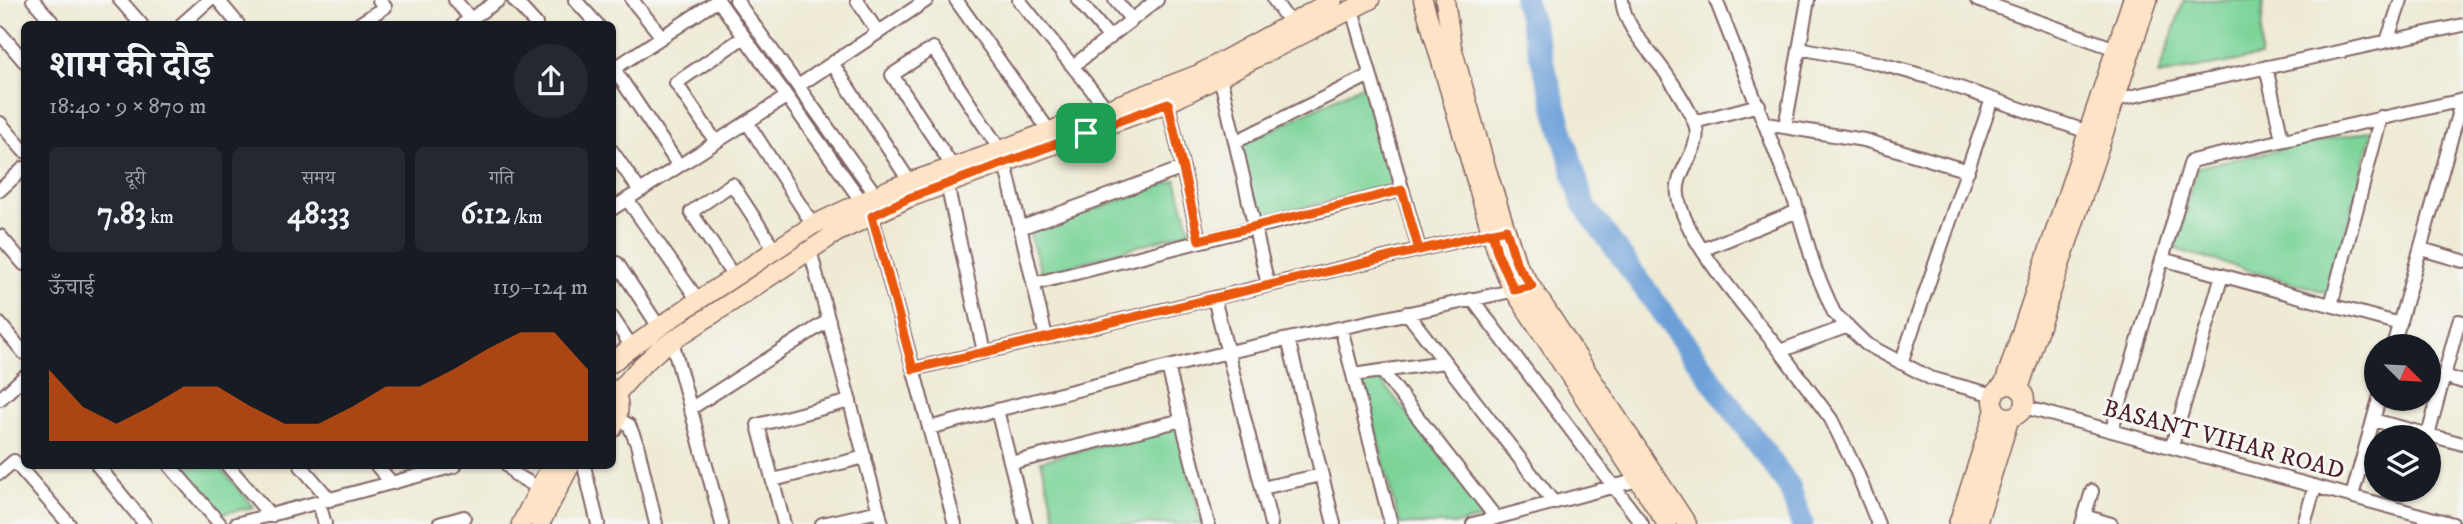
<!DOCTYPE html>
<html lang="hi">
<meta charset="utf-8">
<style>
body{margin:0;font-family:"IM FELL DW Pica","Noto Serif Devanagari",serif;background:#242831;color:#f1f3f6;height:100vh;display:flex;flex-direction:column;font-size:26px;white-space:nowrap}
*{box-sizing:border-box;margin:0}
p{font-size:23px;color:#9ea1a6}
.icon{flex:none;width:38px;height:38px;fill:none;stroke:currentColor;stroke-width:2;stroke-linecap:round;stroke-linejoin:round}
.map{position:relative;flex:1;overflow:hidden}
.panel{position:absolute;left:21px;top:21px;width:595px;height:448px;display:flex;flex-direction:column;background:#171b24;border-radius:10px;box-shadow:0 2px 5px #0004}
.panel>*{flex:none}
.needle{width:46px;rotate:114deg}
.fabs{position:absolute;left:2364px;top:334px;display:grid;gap:14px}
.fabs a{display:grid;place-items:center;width:77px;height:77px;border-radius:50%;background:#171b24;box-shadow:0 2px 5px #0004;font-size:35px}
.pin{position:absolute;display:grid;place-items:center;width:60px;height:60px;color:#fff;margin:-30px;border-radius:14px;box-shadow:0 4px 10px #0006}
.round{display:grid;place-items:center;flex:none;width:74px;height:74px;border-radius:37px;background:#242831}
.summary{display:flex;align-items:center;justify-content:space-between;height:119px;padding:0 28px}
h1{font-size:38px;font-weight:700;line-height:52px}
.figures{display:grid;grid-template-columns:repeat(3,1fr);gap:10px;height:119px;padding:7px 28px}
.figures div{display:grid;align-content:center;border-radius:10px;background:#242831;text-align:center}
.figures b{font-size:30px;font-weight:700}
.figures small{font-size:19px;font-weight:400}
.figures p{font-size:19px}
.chart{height:196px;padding:14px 28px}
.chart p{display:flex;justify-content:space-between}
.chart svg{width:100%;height:126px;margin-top:7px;fill:#ea580c;opacity:.7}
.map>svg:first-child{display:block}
</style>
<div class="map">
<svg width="2463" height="524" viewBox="0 0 2463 524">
<rect width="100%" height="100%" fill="#f6f6f2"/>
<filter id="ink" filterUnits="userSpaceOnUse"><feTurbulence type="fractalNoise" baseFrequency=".0143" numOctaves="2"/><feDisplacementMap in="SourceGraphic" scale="14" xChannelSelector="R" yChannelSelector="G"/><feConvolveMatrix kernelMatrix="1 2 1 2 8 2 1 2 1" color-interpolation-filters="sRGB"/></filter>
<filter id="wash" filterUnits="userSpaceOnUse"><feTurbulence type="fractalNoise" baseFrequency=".00686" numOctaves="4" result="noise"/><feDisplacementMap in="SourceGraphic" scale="28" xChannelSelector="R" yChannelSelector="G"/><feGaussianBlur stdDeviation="1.57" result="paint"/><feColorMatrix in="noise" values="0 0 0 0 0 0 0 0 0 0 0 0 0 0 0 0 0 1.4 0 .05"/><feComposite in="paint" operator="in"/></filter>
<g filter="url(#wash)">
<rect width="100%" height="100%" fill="#eeead4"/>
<!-- green -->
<path fill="#7bd499" stroke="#627a62" stroke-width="2" d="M 2184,0 L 2263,0 L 2260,57 L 2158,75 Z
M 1366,83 L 1394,185 L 1258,220 L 1240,146 Z
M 2373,130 L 2329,293 L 2175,249 L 2197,167 Z
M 1176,180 L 1190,231 L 1042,274 L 1029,233 Z
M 1379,378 L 1490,517 L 1457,524 L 1399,524 L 1363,381 Z
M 1177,425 L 1202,524 L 1057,524 L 1041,461 Z
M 179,466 L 219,466 L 254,507 L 220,514 Z"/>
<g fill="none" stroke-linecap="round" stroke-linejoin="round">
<!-- river -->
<path stroke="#6da0d9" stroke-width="23" d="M 1525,0 L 1583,204 L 1789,486 L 1802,524"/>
</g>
</g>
<g filter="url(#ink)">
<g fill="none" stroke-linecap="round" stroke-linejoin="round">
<!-- street casing -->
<g stroke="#836666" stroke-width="16">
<path id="street" d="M 33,0 L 54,24
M 120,0 L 141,24
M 218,0 L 238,24
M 455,0 L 475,24
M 514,0 L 536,24
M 575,0 L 597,24
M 632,0 L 662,37
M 718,0 L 872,216 L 955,524
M 736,0 L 876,195 L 875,202
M 857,0 L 878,33
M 956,0 L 1050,132
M 1019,0 L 1108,110
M 1078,0 L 1110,38
M 1115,0 L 1132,20
M 1274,0 L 1290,23
M 1622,0 C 1624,26 1648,49 1662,68 C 1671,80 1690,110 1695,124 C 1704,148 1674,171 1678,195 C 1683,240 1751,313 1780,351 L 1848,326
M 1716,0 L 1795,202 L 1815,269 L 1834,313 L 1866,344 L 1930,378 L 1994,395
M 1977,0 L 2116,49
M 1352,9 L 1419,249
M 182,24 L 209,0
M 359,24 L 385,7 L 379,0
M 463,24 L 499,0
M 0,33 L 24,61
M 2387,41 L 2401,0
M 1799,48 L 1877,63 L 1928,77 L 2088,132
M 832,63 L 910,182
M 1073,66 L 1157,0
M 2266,67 L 2282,139
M 614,69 L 679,166
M 612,70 L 718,0
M 1220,76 L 1268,285
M 798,86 L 927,0
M 2115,100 L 2463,25
M 1168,103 L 1199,240
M 747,122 L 813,225
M 1694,122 L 1759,105
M 0,123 L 24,151
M 1766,124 L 1864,140 L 1968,171
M 1785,127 L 1808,0
M 716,142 L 676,83 L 744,37
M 1235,142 L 1370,75
M 612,151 L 640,191
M 1005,163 L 1046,337
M 953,167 L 892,75 L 933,48 L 1000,150
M 947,184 L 984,352
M 0,190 L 24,168
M 627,199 L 698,300
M 612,209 L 786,97
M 1020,228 L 1183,168
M 0,236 L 24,264
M 2421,249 L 2463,261
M 810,250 L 882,524
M 1702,250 L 1798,211
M 2162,259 L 2400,324
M 612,266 L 617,263 L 659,327
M 734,277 L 691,212 L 732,184 L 775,250
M 1033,284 L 1402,190
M 1214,298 L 1271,524
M 1472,299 L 1642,524
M 2331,305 L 2381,117
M 1407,313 L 1554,503
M 612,317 L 632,347
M 0,324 L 24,353
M 1341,328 L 1391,524
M 1288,339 L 1334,524
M 672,341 L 722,524
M 2393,346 L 2462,100
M 1780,351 L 1831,419 L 1856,470 L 1878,524
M 1901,363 L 1992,99
M 1168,367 L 1208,524
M 913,369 L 1499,231
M 1382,371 L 1496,518
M 1353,375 L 1444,362
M 2444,376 L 2463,382
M 0,399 L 24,377
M 2024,407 L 2453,524
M 690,409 L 829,320
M 997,410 L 1228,352 L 1521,289
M 618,419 L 629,425 L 637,444 L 656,524
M 2373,420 L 2463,444
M 929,428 L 997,410 L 1026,524
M 2112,430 L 2191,161 L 2463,100
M 2428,435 L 2459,321 L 2463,322
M 2172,446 L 2222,275
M 1011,463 L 1182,420
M 98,466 L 145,524
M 170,466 L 220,524
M 228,466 L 271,516
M 301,466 L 330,500
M 377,466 L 392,483
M 508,466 L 516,475 L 539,488
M 584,466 L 598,524
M 0,473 L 14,461 L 69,524
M 773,480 L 865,457
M 1262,488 L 1322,475
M 2352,496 L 2379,399
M 319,503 L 325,524
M 2084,516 L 2111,524
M 236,524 L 455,466
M 439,524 L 464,517 L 460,524
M 784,524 L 758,425 L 850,401
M 822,524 L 879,511
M 1473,524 L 1638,480
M 2082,524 L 2092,491
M 2304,524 L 2315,486"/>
</g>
<!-- secondary casing -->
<g stroke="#836666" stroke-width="21">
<path id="secondary" d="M 1423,0 L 1497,252 L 1511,286 L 1667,524
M 1445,0 L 1452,47 L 1484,161 L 1517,265 L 1687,524
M 612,363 L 625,352 L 685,309 L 813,225 L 892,188 L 982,157 L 1199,74 L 1333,0
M1993 401a16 16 0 1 1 32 0a16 16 0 1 1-32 0Z
M 2003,387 L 2132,0
M 612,389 C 622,402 620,415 612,429
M 2019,389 L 2148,0
M 616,394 L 639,368 L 660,349 L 836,233 L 909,198 L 1168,103 L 1370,0
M 521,524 L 551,466
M 540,524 L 570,466
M 1958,524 L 1995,410
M 1977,524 L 2010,417"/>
</g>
<!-- street -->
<use href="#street" stroke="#fff" stroke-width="12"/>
<!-- secondary -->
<use href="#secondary" stroke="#fee4c6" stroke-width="18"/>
</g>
</g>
<g fill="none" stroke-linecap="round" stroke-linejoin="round" filter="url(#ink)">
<!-- route casing -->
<g stroke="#fff" stroke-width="14">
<path id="route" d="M 1086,133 L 909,198 L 872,216 L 913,369 L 1419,250 L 1506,229 L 1517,265 L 1532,286 L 1514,290 L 1497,252 L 1492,232 L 1419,250 L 1402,190 L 1199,240 L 1168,103 L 1086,133"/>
</g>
<!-- route -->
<use href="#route" stroke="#ea580c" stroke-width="9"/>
</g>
<g text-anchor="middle" stroke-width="6" stroke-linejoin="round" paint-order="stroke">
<!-- street labels -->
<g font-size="24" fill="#4a1f2b" stroke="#f6f6f2">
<text transform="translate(2224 439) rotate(15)" y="8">BASANT VIHAR ROAD</text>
</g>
</g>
</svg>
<div class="fabs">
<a><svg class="needle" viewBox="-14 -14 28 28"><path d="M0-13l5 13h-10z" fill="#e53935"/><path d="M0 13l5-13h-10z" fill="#9ea1a6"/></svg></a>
<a><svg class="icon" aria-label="layers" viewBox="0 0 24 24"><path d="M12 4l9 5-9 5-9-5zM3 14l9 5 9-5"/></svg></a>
</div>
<div class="pin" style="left:1086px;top:133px;background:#1e9e55"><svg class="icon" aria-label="arrive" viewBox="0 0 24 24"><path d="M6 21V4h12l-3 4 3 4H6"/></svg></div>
<section class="panel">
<div class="summary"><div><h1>शाम की दौड़</h1><p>18:40 · 9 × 870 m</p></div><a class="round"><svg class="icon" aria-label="share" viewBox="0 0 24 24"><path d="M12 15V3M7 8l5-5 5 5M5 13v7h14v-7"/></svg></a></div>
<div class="figures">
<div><p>दूरी</p><b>7.83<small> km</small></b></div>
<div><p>समय</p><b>48:33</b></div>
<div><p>गति</p><b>6:12<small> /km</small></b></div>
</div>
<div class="chart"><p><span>ऊँचाई</span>119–124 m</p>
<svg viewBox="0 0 160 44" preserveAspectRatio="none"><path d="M0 44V19L10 32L20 38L30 32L40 25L50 25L60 32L70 38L80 38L90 32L100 25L110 25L120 19L130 12L140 6L150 6L160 19V44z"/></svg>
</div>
</section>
</div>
